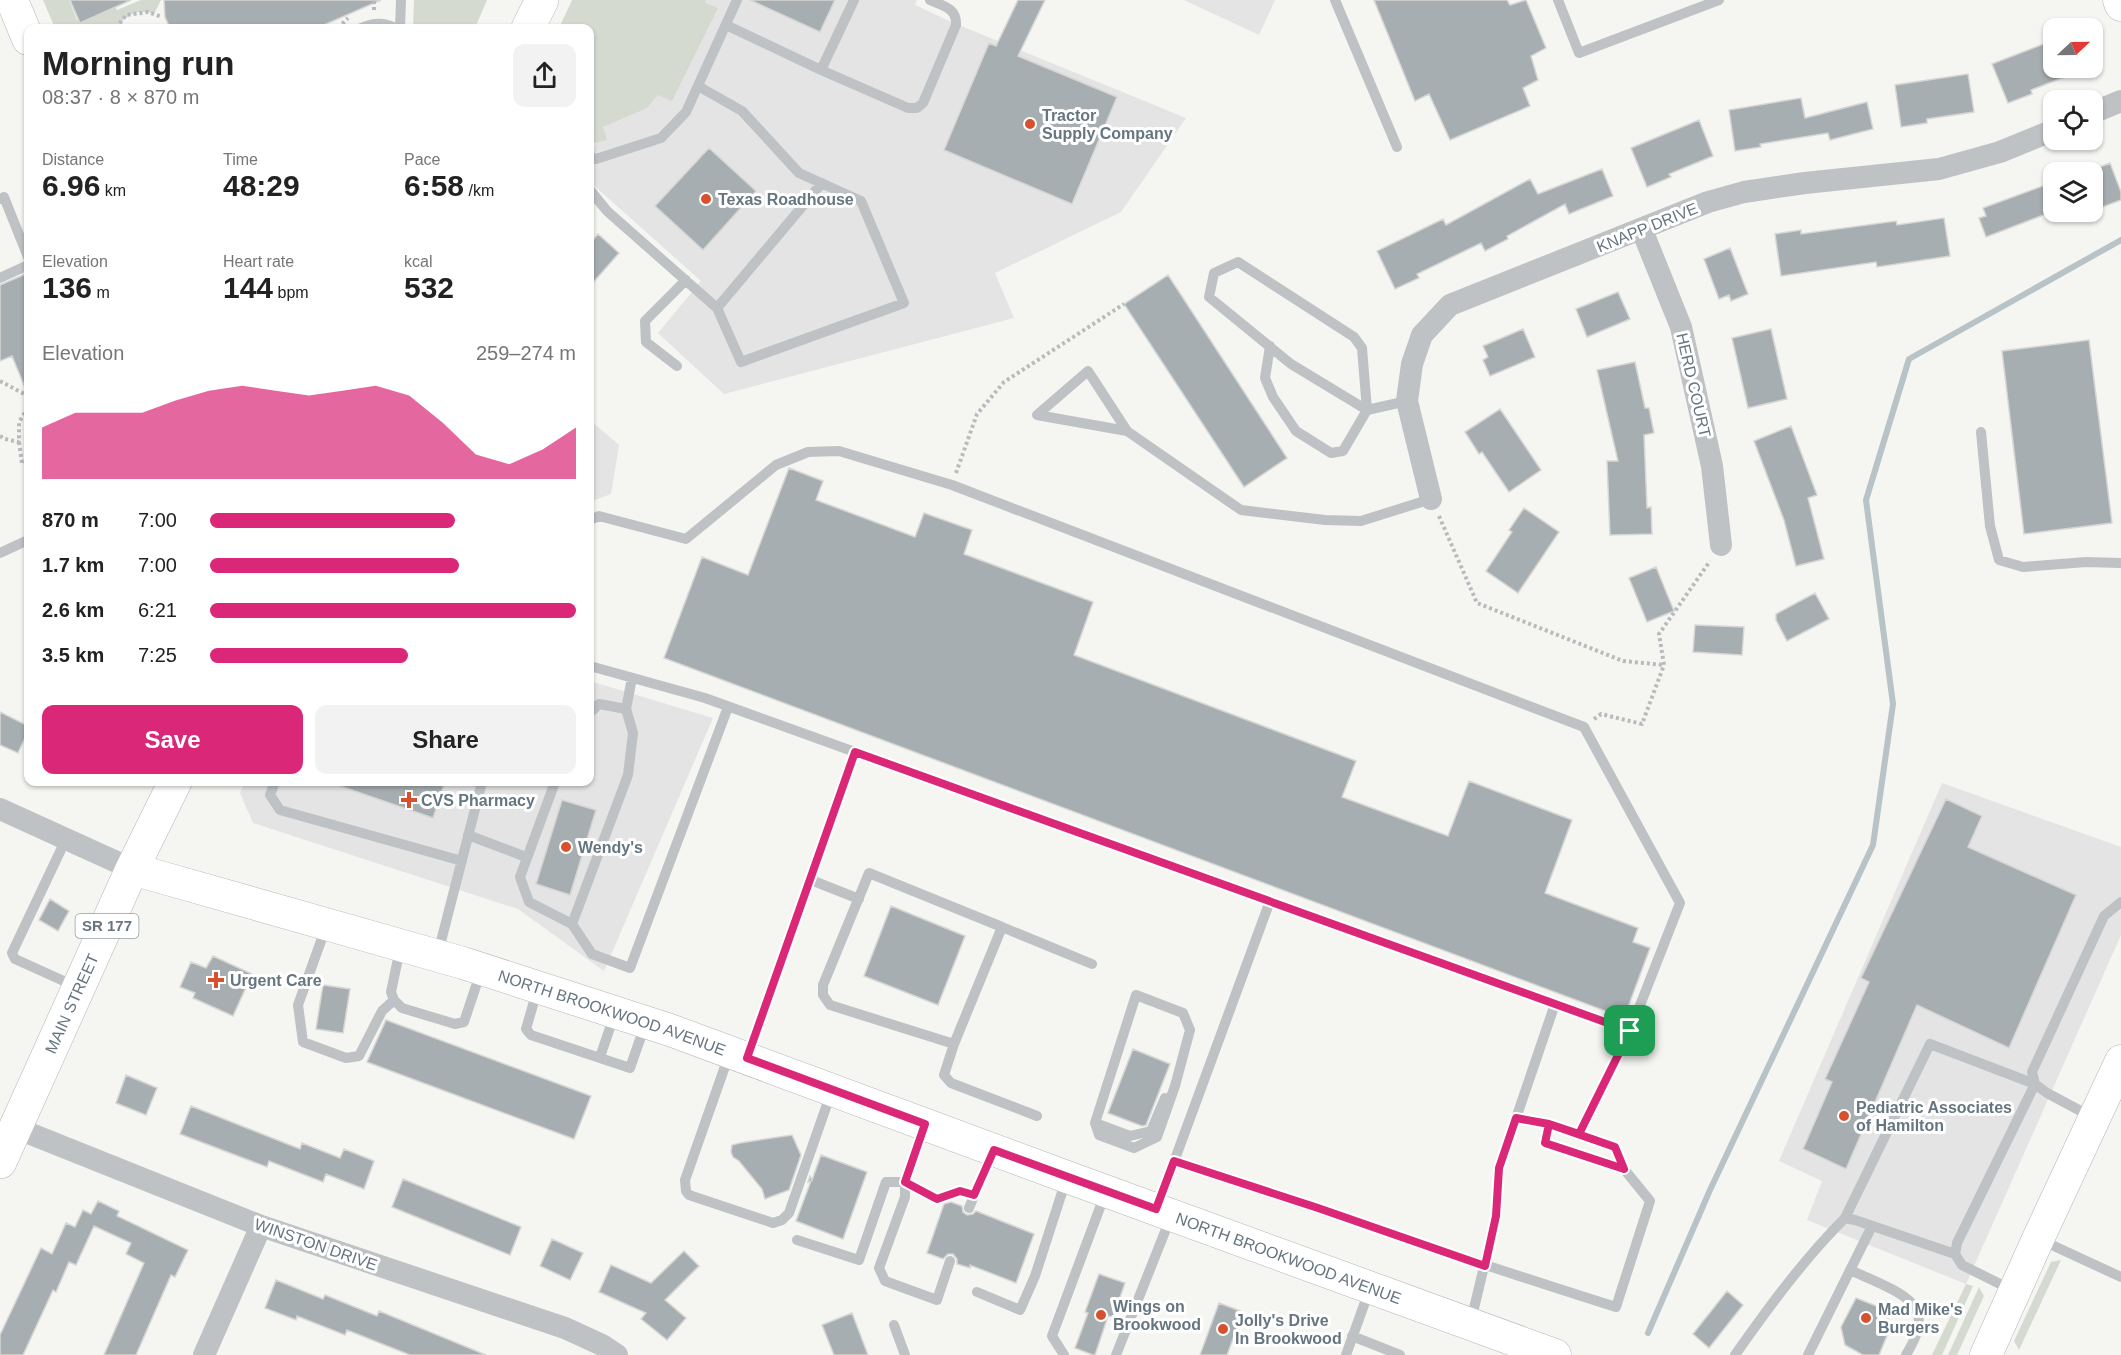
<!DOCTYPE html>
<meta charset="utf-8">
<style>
body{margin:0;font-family:Helvetica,sans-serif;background:#f2f2f2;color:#222;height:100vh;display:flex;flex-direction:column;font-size:22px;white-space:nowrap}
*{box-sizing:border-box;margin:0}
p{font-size:20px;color:#767676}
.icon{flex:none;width:33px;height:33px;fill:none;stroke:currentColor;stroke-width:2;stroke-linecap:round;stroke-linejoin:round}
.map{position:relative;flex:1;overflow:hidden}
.sheet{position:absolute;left:24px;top:24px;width:570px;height:762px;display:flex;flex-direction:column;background:#fff;border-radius:12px;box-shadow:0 2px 4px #0004}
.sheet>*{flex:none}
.needle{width:39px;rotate:68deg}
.controls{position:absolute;left:2043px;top:18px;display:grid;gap:12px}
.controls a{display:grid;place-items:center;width:60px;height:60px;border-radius:12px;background:#fff;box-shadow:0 2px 4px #0004;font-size:30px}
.pin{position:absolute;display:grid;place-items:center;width:51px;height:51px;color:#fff;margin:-26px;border-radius:12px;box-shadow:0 3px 9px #0006}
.round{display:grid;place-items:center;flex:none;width:63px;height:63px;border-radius:12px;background:#f2f2f2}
.summary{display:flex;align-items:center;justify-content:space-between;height:102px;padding:0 18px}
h1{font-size:33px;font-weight:700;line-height:45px}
.stats{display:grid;grid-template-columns:repeat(3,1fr);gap:9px;height:102px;padding:6px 18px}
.stats div{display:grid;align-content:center}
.stats b{font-size:30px;font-weight:700}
.stats small{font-size:16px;font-weight:400}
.stats p{font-size:16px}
.chart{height:168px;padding:12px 18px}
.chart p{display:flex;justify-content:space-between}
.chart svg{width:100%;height:108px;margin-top:6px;fill:#db2777;opacity:.7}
.primary-button{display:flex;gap:12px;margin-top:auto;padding:12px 18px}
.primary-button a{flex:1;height:69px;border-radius:12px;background:#db2777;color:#fff;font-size:24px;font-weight:700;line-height:69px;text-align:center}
.primary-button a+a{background:#f2f2f2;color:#222}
ul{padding:0 18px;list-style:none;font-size:20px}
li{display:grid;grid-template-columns:96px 72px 1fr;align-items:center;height:45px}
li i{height:15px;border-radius:8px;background:#db2777}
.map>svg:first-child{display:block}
</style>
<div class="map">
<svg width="2121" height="1355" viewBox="0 0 2121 1355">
<rect width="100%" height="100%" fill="#f5f5f2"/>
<!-- built -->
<path fill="#e3e4e3" d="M 667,0 L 917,0 L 915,5 L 949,21 L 1186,118 L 1121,212 L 995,273 L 1014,318 L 724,394 L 658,333 L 701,281 L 590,182 L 590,155 Z
M 1184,0 L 1275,0 L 1259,35 Z
M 590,420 L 619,445 L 611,494 L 590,502 Z
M 590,681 L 713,718 L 604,971 L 518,909 L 253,823 L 240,793 L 245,782 L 590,782 Z
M 1942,783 L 2121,847 L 2121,935 L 1966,1284 L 1807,1220 L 1822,1181 L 1779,1161 Z"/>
<!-- green -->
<path fill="#d5dad1" d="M 43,0 L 69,0 L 77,20 L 113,3 L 117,10 L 141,0 L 161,0 L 154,14 C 136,8 127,15 116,28 L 55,28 Z
M 414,0 L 487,0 L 475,28 L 413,28 Z
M 572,0 L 706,0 L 705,3 L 718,8 L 672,101 L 658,95 L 647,108 L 603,127 L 607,140 L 590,144 L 590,28 L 559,28 Z
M 2061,1260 L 2019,1350 L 2014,1341 L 2051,1262 Z
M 1966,1284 L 1973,1286 L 1942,1355 L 1932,1355 Z
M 1979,1287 L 1984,1296 L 1957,1355 L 1948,1355 Z"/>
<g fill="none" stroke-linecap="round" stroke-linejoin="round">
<!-- stream -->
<path stroke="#b7c3c7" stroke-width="6" d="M 1648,1333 L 1710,1190 L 1873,845 L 1893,704 L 1866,500 L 1909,359 L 2121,240"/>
</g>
<!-- building -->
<path fill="#a6aeb2" stroke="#d6d6d4" stroke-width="1.5" d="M 70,0 L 131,0 L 80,23 Z
M 164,0 L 381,0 L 317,28 L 170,28 L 165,17 Z
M 750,0 L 835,0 L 820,32 Z
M 1018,0 L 1045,0 L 1018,56 L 1117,97 L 1072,204 L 944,150 L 989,43 L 996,46 Z
M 1374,0 L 1507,0 L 1510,5 L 1526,0 L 1546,48 L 1531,56 L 1538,80 L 1523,88 L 1530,106 L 1450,140 L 1429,94 L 1415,101 Z
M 2054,40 L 2054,68 L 2085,69 L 2031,90 L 2032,94 L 2008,103 L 1992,64 Z
M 1968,74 L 1974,112 L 1927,119 L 1927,123 L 1901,127 L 1895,85 Z
M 1801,98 L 1805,118 L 1867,102 L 1873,129 L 1830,140 L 1828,133 L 1760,144 L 1761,147 L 1735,151 L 1729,110 Z
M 1699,120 L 1713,156 L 1669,174 L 1671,177 L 1647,187 L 1631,148 Z
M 709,148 L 756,191 L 703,250 L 655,206 Z
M 2110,163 L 2121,192 L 2121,200 L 2092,211 L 2092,170 Z
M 1602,169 L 1613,196 L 1569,214 L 1565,204 L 1507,236 L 1508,239 L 1485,251 L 1481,243 L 1417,274 L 1419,278 L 1395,289 L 1377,251 L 1443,219 L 1446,225 L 1530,179 L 1538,194 Z
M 2054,182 L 2054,211 L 1986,237 L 1979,218 L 1986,216 L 1983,208 Z
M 1944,218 L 1950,256 L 1877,267 L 1876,262 L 1781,276 L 1775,234 L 1801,230 L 1801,234 L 1896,221 L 1897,225 Z
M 598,234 L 619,253 L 590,286 L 590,244 Z
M 1730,248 L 1748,294 L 1731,301 L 1729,295 L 1719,299 L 1704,259 Z
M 28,273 L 28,395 L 12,356 L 0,361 L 0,285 Z
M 1168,275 L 1287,458 L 1244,487 L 1124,304 Z
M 1618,292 L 1630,319 L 1587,337 L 1576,309 Z
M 1523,329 L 1535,357 L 1490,376 L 1483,360 L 1488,357 L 1483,346 Z
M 1771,329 L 1787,399 L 1748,408 L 1732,338 Z
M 2089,340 L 2112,523 L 2024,534 L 2002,351 Z
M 1635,362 L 1645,408 L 1649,408 L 1654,433 L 1644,435 L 1647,508 L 1651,507 L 1652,534 L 1610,535 L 1607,461 L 1618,461 L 1597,370 Z
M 1500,409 L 1541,470 L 1509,492 L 1482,452 L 1479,454 L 1465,432 Z
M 1791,426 L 1817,495 L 1808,498 L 1824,559 L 1796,566 L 1784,520 L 1754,441 Z
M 789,468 L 823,481 L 816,500 L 915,537 L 924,513 L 972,530 L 964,554 L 1093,602 L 1074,655 L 1356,761 L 1342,797 L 1448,836 L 1469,781 L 1572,820 L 1545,893 L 1638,928 L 1633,942 L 1650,948 L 1624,1018 L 664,658 L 702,557 L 748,575 Z
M 1524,508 L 1559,532 L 1518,593 L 1486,571 L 1512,532 L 1509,530 Z
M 1656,567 L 1674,611 L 1647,622 L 1629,578 Z
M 1815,593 L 1829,619 L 1787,641 L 1776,620 L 1776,614 Z
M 1695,625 L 1744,627 L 1742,655 L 1693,652 Z
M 0,712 L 28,726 L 28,731 L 18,753 L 0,745 Z
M 335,782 L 445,782 L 433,818 L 334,784 Z
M 1946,799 L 1982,816 L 1968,847 L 2076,895 L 2009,1048 L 1917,1005 L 1846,1169 L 1803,1149 L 1832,1082 L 1825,1079 L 1869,982 L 1861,978 Z
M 562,800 L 596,810 L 570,895 L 536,884 Z
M 50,899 L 69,911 L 58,931 L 39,920 Z
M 891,906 L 965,936 L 938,1005 L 864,976 Z
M 213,956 L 252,974 L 233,1016 L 193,998 L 195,993 L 180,987 L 191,962 L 206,968 Z
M 323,985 L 350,989 L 343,1033 L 316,1029 Z
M 386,1020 L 591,1096 L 574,1139 L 367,1062 Z
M 1133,1049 L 1170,1064 L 1146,1125 L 1142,1126 L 1108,1113 Z
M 126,1075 L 157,1088 L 146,1115 L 116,1103 Z
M 191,1106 L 300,1149 L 302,1143 L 340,1158 L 344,1149 L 374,1161 L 364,1189 L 326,1174 L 323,1182 L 269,1161 L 267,1167 L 180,1134 Z
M 792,1135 L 801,1155 L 789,1190 L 765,1199 L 762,1189 L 739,1161 L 733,1157 L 731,1152 L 732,1145 L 740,1143 Z
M 821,1155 L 867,1172 L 843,1239 L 796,1221 L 811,1181 L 808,1182 L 810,1176 L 812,1180 Z
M 403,1179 L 521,1227 L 510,1255 L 392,1207 Z
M 98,1201 L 119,1211 L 117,1216 L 188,1250 L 175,1277 L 171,1275 L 136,1355 L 104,1355 L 144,1263 L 126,1254 L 131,1243 L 94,1226 L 76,1265 L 69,1262 L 56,1292 L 53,1290 L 23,1355 L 0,1355 L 0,1335 L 41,1248 L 52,1254 L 66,1223 L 75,1227 L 83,1210 L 91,1214 Z
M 951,1202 L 962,1206 L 963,1212 L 967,1215 L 973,1214 L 976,1211 L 1034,1234 L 1016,1283 L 970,1265 L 970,1268 L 957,1264 L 957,1259 L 953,1254 L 948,1254 L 943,1259 L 927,1253 L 944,1204 Z
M 552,1239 L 583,1253 L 570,1280 L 540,1266 Z
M 684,1251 L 699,1266 L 665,1300 L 686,1318 L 667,1340 L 641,1319 L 646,1313 L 599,1292 L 611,1265 L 651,1283 Z
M 1099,1274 L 1125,1283 L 1113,1317 L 1108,1316 L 1095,1355 L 1093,1355 L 1075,1348 L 1088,1313 L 1085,1312 Z
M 276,1280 L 323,1299 L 325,1295 L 377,1316 L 379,1311 L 486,1355 L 410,1355 L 347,1330 L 345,1335 L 297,1316 L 296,1320 L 265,1308 Z
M 1727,1291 L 1743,1305 L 1709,1348 L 1693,1334 Z
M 1856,1298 L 1884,1309 L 1891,1326 L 1879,1355 L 1863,1355 L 1845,1345 L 1841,1327 Z
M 1219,1303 L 1243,1312 L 1227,1355 L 1200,1355 Z
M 852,1313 L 868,1355 L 834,1355 L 822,1325 Z"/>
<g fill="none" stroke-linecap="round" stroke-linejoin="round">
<!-- secondary casing -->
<g stroke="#b1b6ba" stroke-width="33">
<g id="secondary">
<path d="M 12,0 L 28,39"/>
<path d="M 2119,0 L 2121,5"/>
<path id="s1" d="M 132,869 L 463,963 L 670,1030 L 1067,1177 L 1555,1355"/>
<path d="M 1986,1355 L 2038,1239 L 2121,1061"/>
</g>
</g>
<!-- primary casing -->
<g stroke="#b2b6b9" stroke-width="34">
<g id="primary">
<path d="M 528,28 L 542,0"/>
<path id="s2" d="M 0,1162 L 132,869 L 175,782"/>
</g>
</g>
<!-- path -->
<path stroke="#b8bbbd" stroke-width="4" stroke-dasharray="3 3" stroke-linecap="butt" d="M 374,10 L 374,0
M 116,28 L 126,15 L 148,12 L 162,17
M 338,28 L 348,18
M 0,381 L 26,395 L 27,391
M 0,436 L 5,439 L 19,442 L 19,422 L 28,408
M 19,442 L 22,464 L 28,463
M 956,473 L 977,414 L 1004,382 L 1124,304
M 1439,516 L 1477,603 L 1623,661 L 1664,665
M 1594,719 L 1601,714 L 1642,724 L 1664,665 L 1659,634 L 1710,561"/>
<!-- lane -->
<path stroke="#bec2c5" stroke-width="10" d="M 1335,0 L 1397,147
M 1558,0 L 1579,53 L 1719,0
M 726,25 L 821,70 L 854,0
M 361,28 C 372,23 384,22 395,28
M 400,28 L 401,0
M 821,70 L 908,108 L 917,108 L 923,103 L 956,25 C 957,8 943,6 930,0
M 590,158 L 596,159 L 661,138 L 686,112 L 737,0
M 590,190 L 607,211 L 717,308 L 741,362 L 904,303 L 861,201 L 799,173 L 742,111 L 698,86
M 0,199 L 4,197 L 28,257
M 0,278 L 28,265
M 717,308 L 822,183
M 1270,346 L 1265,378 L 1273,397 L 1296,431 L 1331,453 L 1343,451 L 1367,410 L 1362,348 L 1354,337 L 1238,262 L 1214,273 L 1209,297 L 1291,364 L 1367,410 L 1407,401
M 677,366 L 646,342 L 645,321 L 686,280
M 1127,431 L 1037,415 L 1088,371 L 1127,431 L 1241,510 L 1325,520 L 1361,521 L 1431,499
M 1981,432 L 1990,526 L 1999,560 L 2023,567 L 2086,562 L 2121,563
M 590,520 L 599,516 L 686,539 L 776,465 L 808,452 L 839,451 L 952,485 L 1584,727 L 1680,903 L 1630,1031 L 1579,1134 L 1549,1124 L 1516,1118
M 0,553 L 28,540
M 590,666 L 705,698 L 1630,1031
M 626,709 L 632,678
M 275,782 L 270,795 L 280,810 L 462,861
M 555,782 L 520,877 L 529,902 L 572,924 L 628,775 L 633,733 L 626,709 L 599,704 L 590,713
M 468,835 L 526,857
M 66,839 L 12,953 L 15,959 L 77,987
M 811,880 L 859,899
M 572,924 L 592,954 L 630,968 L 728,707
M 326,927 L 298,1005 L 303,1042 L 346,1058 L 359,1056 L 382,1011 L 394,1000
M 1002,927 L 869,873 L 823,985 L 823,995 L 830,1005 L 954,1044 L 944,1075 L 951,1083 L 1037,1116
M 400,949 L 391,992 L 394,1000 L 402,1008 L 455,1024 L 464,1022 L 481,971
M 438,953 L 482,782
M 537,991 L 526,1029 L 531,1035 L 630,1068 L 645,1025
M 1136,995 L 1183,1013 L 1190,1030 L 1175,1086 L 1157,1137 L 1134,1148 L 1099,1135 L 1095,1123 Z
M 954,1044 L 1002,927 L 1092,964
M 729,1055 L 685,1180 L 686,1191 L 689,1195 L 773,1223 L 782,1220 L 789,1213 L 831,1093
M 748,1055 L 855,752
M 600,1057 L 614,1016
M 2092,1117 L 2047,1093 L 2035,1084 L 2032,1072 L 2104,916 L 2121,902
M 1095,1123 L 1130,1136 L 1151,1131 L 1165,1098
M 924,1127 L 905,1182 L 905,1197 L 879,1268 L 885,1281 L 937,1300 L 950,1261
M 1579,1134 L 1615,1147 L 1624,1169
M 1174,1162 C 1322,1209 1468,1261 1616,1307 L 1650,1201 L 1624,1169 L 1545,1143 L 1549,1124
M 969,1208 L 992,1153
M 1157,1208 L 1270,901
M 1845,1218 L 1930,1044 L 2035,1084 L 1957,1243 L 1955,1254 L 1962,1265 L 2012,1290
M 797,1240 L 859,1260 L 886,1182 L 905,1182 L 937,1199 L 960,1191 L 974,1195
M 2041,1240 L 2121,1277
M 1850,1270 C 1867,1278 1910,1293 1917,1311 C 1923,1326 1913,1343 1906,1355
M 977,1292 L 1020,1310 L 1035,1276 L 1066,1180
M 1471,1321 L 1496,1216 L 1499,1168 L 1555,1004
M 894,1325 L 905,1355
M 1352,1336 L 1400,1355
M 1064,1355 L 1052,1336 L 1105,1194
M 1116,1355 L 1170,1219
M 1346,1355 L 1369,1291
M 1735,1355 C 1769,1307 1803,1260 1845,1218 L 1855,1220 L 1955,1254
M 1808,1355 L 1872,1226"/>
<!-- street -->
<path stroke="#bec2c5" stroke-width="22" d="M 2092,113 L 2121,101
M 1642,230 L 1681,327 L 1712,466 L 1721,545
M 1431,499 L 1407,401 L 1412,364 L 1422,335 L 1450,305 L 1708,202 L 1744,192 L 1805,183 L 1939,169 L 2000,152 L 2054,130
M 0,809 L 132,869
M 16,1128 L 261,1226 L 565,1328 L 602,1345 L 617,1355
M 204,1355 L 261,1226"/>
<!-- secondary -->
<use href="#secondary" stroke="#fff" stroke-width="32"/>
<!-- primary -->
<use href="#primary" stroke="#fff" stroke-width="33"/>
</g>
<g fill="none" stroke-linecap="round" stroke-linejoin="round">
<!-- route casing -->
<g stroke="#fff" stroke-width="12">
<path id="route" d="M 1630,1031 L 855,752 L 747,1058 L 925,1124 L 905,1182 L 937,1199 L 960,1191 L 974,1195 L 994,1150 L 1156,1209 L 1174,1161 L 1318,1208 L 1485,1266 L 1496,1216 L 1499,1168 L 1516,1118 L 1549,1124 L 1615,1147 L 1624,1169 L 1545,1143 L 1549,1124 L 1579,1134 L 1630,1031"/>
</g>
<!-- route -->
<use href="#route" stroke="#db2777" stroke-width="8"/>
</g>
<!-- markers -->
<g fill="#d8512f" stroke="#fff" stroke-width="2">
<circle cx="1030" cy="124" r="6"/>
<circle cx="706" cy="199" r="6"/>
<path d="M406 791h6v6h6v6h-6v6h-6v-6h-6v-6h6z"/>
<circle cx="566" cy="847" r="6"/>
<path d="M213 971h6v6h6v6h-6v6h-6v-6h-6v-6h6z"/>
<circle cx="1844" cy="1116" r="6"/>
<circle cx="1101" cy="1315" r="6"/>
<circle cx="1866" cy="1318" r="6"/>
<circle cx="1223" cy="1329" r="6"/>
</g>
<g text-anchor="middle" stroke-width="6" stroke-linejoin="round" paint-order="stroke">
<!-- shield labels -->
<rect fill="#fff" stroke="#949fa7" stroke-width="1.5" x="75.5" y="914" width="63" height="24" rx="4.5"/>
<g font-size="15" font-weight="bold" fill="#667681">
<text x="107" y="931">SR 177</text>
</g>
<!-- poi labels -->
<g font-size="16" font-weight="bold" fill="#667681" stroke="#fff" text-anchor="start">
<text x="1042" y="121">Tractor<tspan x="1042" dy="18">Supply Company</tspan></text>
<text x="718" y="205">Texas Roadhouse</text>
<text x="421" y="806">CVS Pharmacy</text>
<text x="578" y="853">Wendy's</text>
<text x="230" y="986">Urgent Care</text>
<text x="1856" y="1113">Pediatric Associates<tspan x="1856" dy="18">of Hamilton</tspan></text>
<text x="1113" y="1312">Wings on<tspan x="1113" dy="18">Brookwood</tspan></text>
<text x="1878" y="1315">Mad Mike's<tspan x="1878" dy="18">Burgers</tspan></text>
<text x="1235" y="1326">Jolly's Drive<tspan x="1235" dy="18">In Brookwood</tspan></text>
</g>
<!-- street labels -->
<g font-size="16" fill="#667681" stroke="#fff">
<text transform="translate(1647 227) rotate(-22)" y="6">KNAPP DRIVE</text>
<text transform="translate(1694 385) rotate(77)" y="6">HERD COURT</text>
<text dy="6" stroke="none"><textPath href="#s2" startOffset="174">MAIN STREET</textPath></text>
<text dy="6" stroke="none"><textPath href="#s1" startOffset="501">NORTH BROOKWOOD AVENUE</textPath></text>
<text transform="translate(316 1244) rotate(19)" y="6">WINSTON DRIVE</text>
<text dy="6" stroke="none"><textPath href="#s1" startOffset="1221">NORTH BROOKWOOD AVENUE</textPath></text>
</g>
</g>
</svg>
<div class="controls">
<a><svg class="needle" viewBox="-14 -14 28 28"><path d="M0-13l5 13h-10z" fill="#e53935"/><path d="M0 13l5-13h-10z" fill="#767676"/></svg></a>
<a><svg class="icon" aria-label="locate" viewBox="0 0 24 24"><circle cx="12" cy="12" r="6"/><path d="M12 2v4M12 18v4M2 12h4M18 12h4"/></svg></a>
<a><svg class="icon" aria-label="layers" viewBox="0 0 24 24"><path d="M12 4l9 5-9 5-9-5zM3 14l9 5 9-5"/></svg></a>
</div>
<div class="pin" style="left:1630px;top:1031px;background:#1e9e55"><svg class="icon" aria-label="arrive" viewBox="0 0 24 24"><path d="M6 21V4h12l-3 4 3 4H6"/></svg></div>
<section class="sheet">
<div class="summary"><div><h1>Morning run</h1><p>08:37 · 8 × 870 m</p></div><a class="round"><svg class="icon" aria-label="share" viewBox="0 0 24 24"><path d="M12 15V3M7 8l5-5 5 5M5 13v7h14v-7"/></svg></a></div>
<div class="stats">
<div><p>Distance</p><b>6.96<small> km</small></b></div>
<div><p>Time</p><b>48:29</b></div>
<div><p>Pace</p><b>6:58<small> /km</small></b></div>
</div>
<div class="stats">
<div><p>Elevation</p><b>136<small> m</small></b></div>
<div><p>Heart rate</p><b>144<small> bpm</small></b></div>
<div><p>kcal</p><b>532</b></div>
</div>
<div class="chart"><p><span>Elevation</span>259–274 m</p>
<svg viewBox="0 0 160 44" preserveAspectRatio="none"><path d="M0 44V23L10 17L20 17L30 17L40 12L50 8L60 6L70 8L80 10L90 8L100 6L110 10L120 21L130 34L140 38L150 32L160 23V44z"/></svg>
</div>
<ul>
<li><b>870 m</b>7:00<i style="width:67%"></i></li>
<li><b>1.7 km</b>7:00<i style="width:68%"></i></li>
<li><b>2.6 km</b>6:21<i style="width:100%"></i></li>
<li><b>3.5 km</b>7:25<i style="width:54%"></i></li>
</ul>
<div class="primary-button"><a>Save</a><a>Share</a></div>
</section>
</div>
